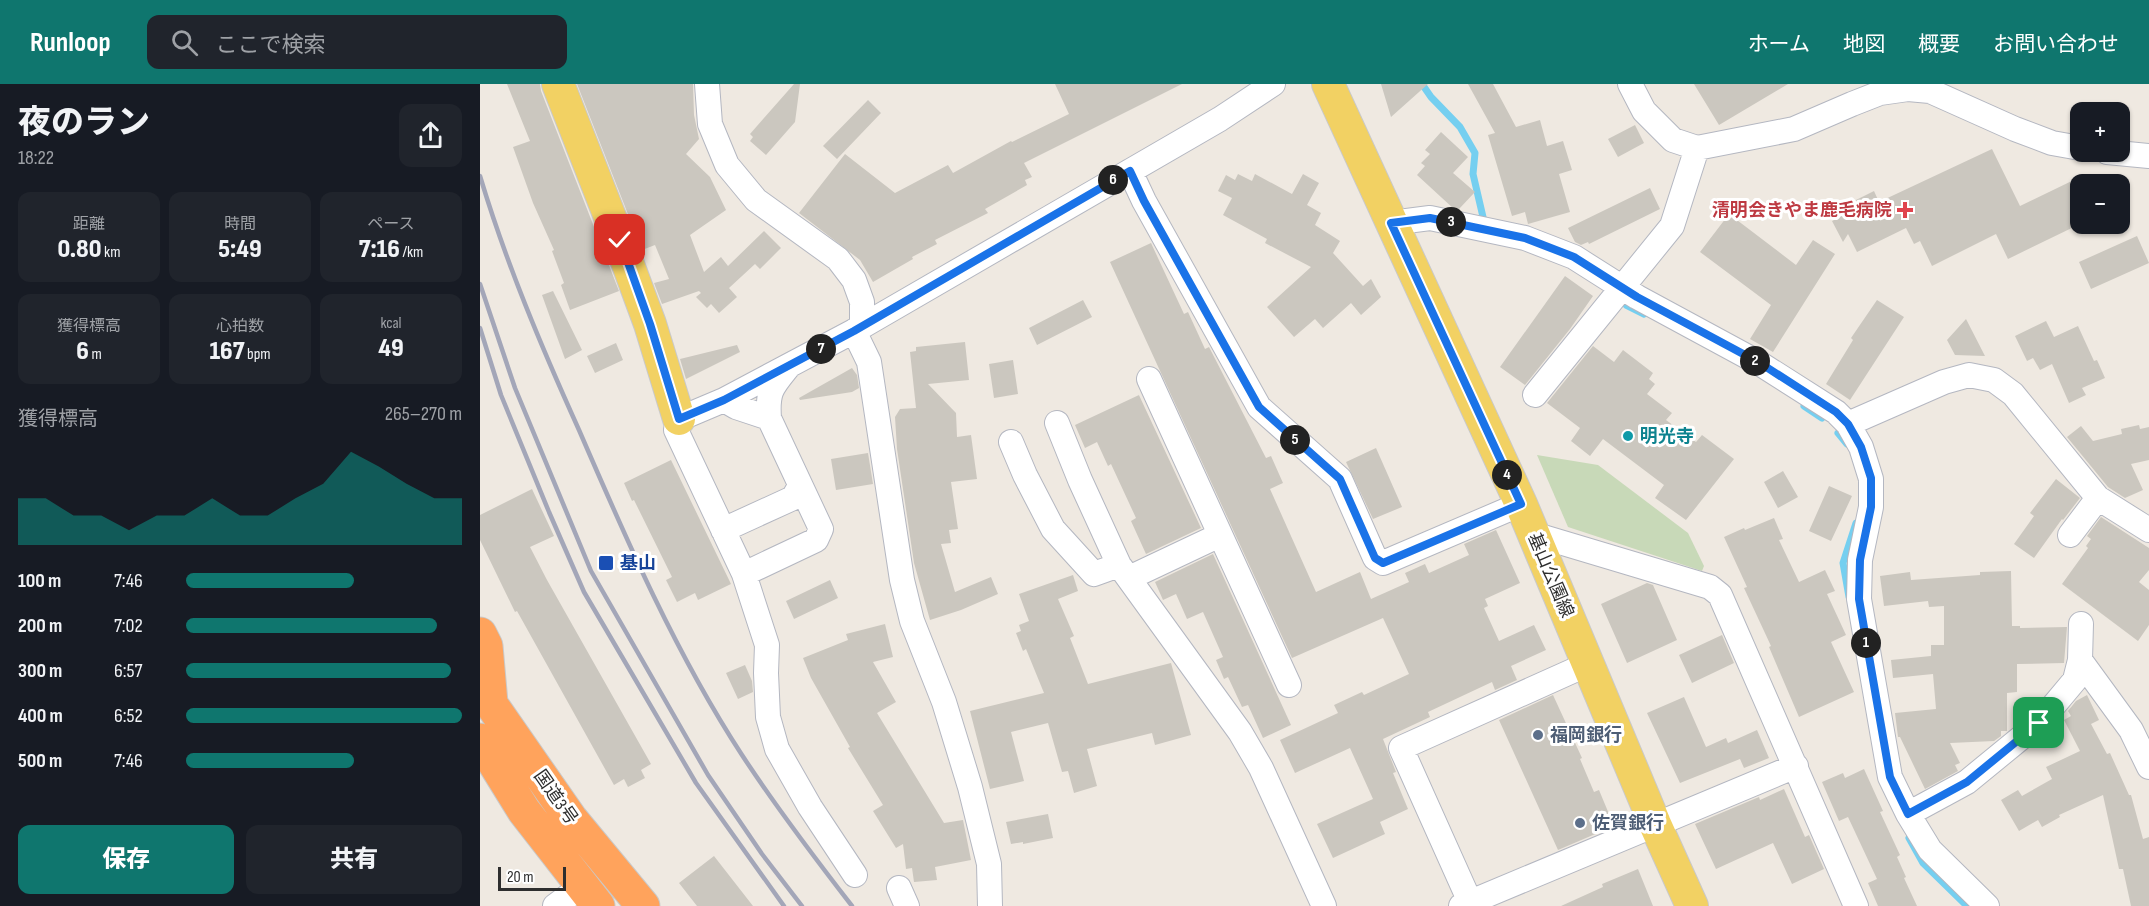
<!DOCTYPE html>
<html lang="ja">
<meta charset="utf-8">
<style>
body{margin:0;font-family:"Sofia Sans Condensed","Noto Sans JP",sans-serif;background:#20242c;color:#f1f3f6;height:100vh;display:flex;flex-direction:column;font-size:22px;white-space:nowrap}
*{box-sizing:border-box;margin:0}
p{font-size:20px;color:#9ea1a6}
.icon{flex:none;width:33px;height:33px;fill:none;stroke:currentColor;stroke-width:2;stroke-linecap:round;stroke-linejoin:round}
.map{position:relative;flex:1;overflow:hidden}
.side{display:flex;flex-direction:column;background:#171b24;width:480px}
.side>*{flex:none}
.fabs{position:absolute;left:1590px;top:18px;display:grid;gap:12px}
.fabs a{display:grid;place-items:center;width:60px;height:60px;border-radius:12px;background:#171b24;box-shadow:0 2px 4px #0004;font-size:30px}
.scale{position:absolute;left:18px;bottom:15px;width:68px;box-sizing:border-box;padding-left:6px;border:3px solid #2e2e2e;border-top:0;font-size:16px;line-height:21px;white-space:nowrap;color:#2e2e2e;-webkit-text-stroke:4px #fff;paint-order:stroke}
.pin{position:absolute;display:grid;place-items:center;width:51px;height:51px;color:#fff;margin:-26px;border-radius:12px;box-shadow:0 3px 9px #0006}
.km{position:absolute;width:30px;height:30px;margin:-15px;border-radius:50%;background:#222;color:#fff;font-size:16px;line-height:30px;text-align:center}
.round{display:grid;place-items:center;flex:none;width:63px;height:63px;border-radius:12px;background:#20242c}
.headline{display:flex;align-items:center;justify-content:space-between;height:102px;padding:0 18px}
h1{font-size:33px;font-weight:800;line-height:45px}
.stats{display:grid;grid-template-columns:repeat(3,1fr);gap:9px;height:102px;padding:6px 18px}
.stats div{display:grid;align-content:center;border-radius:12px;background:#20242c;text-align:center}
.stats b{font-size:26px;font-weight:800}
.stats small{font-size:16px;font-weight:400}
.stats p{font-size:16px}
.chart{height:168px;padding:12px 18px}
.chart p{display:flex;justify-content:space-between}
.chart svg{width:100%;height:108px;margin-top:6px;fill:#0f766e;opacity:.7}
.primary-button{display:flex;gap:12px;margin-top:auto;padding:12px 18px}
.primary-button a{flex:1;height:69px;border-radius:12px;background:#0f766e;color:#fff;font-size:24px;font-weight:800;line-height:69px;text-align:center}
.primary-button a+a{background:#20242c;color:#f1f3f6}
ul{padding:0 18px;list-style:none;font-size:20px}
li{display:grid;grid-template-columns:96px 72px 1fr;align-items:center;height:45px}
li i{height:15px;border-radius:8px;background:#0f766e}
header{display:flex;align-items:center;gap:36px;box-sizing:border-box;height:84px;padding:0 30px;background:#0f766e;color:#fff}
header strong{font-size:28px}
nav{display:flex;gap:33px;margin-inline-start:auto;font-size:21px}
.search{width:420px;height:54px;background:#20242c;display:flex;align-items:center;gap:15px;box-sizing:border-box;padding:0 21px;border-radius:12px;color:#9ea1a6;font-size:22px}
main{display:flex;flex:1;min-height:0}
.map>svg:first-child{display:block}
</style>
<header>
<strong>Runloop</strong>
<div class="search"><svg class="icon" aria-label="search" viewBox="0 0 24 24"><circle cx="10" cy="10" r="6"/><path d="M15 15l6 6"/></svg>ここで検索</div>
<nav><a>ホーム</a><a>地図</a><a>概要</a><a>お問い合わせ</a></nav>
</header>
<main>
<section class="side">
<div class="headline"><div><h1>夜のラン</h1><p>18:22</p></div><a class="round"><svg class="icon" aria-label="share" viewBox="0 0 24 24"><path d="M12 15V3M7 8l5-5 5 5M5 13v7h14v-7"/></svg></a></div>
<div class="stats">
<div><p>距離</p><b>0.80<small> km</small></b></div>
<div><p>時間</p><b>5:49</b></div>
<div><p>ペース</p><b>7:16<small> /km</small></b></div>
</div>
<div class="stats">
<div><p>獲得標高</p><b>6<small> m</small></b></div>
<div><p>心拍数</p><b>167<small> bpm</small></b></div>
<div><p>kcal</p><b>49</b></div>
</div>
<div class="chart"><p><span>獲得標高</span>265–270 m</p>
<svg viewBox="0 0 160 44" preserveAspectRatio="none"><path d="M0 44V25L10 25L20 32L30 32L40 38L50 32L60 32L70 25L80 32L90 32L100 25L110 19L120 6L130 12L140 19L150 25L160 25V44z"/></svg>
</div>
<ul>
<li><b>100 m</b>7:46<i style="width:61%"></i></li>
<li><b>200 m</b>7:02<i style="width:91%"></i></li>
<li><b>300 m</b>6:57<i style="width:96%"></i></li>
<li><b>400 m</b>6:52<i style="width:100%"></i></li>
<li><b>500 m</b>7:46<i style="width:61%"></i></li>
</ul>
<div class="primary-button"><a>保存</a><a>共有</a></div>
</section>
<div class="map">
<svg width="1669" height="822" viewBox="0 0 1669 822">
<rect width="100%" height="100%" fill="#efe9e1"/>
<!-- cemetery -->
<path fill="#c8d9b8" d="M 1057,371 L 1118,381 L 1208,449 L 1224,482 L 1222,487 L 1088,443 Z"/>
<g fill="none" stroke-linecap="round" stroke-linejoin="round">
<!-- stream -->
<path stroke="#75cff0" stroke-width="7" d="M 942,0 L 951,13 L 980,43 L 995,69 L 993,90 L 1003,133
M 1146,221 L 1164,230
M 1324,322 L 1342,334
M 1358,349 L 1367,360
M 1369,513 L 1363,479 L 1376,439
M 1429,754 L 1443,779 L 1487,822"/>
</g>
<!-- building -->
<path fill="#cbc7bf" d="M 27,0 L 60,0 L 61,7 L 139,207 L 90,226 L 81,201 L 84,199 L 72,167 L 74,166 L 53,119 L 33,63 L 50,57 Z
M 97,0 L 213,0 L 214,31 L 219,55 L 206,70 L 230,93 L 246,126 L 210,151 L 224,188 L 241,173 L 248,182 L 284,147 L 301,164 L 280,185 L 275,180 L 249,204 L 257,213 L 239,229 L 231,220 L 227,224 L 216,213 L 221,209 L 219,207 L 182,220 L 174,199 L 189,195 L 175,161 L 162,166 Z
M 314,0 L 320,0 L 315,38 L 286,71 L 270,57 L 273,53 L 270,50 Z
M 575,0 L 702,0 L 544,79 L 552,93 L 545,96 L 547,101 L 505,125 L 508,129 L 455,156 L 457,160 L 432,173 L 433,175 L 393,198 L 380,176 L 319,129 L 365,70 L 415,109 L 468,81 L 473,89 L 531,57 L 532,58 L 589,30 Z
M 901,0 L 948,0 L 911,33 Z
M 988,0 L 1013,0 L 1036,43 L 1060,36 L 1067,62 L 1083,57 L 1092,86 L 1079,90 L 1090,128 L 1048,140 L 1045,128 L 1032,132 L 1008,51 L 1015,49 Z
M 1214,0 L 1308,0 L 1239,41 Z
M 388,16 L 401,29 L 357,75 L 343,62 Z
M 1155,41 L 1164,59 L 1138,73 L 1128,55 Z
M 961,48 L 988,73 L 973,89 L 995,108 L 979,125 L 974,125 L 937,91 L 945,82 L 941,79 L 950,70 L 945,66 Z
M 1512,65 L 1540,122 L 1600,93 L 1600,140 L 1528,175 L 1516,150 L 1452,182 L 1440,157 L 1434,160 L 1426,144 L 1377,168 L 1368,150 L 1363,158 L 1352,137 L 1364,131 L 1360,124 L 1394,107 L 1399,118 Z
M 758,90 L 772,97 L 775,90 L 812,110 L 823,90 L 839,99 L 827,121 L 841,129 L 835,141 L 860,157 L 853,169 L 883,202 L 891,195 L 901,213 L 881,231 L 871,219 L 843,244 L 835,235 L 814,253 L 787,223 L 831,183 L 785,159 L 787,155 L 743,131 L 752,114 L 738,107 L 746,91 L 755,96 Z
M 1170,104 L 1180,125 L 1109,160 L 1108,158 L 1101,161 L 1095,158 L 1088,144 Z
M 1249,130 L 1316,181 L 1333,156 L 1355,170 L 1293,268 L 1270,255 L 1291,221 L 1220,168 Z
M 1657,152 L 1669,179 L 1611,205 L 1599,178 Z
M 671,159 L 704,230 L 708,228 L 725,265 L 729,263 L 786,374 L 791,372 L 803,399 L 790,405 L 836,508 L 880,488 L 891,515 L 929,498 L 925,489 L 945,480 L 949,489 L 989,471 L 984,460 L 1016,446 L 1040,499 L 1005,515 L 1008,522 L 1004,524 L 1019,557 L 1054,541 L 1066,566 L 1031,582 L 1037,596 L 1015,606 L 1012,598 L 948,628 L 950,633 L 903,655 L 916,688 L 913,689 L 928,725 L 900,738 L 905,750 L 853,774 L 837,740 L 893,715 L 870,664 L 815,689 L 800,656 L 858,629 L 854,621 L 882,608 L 884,611 L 929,590 L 903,534 L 812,574 L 630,178 Z
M 1085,192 L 1113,212 L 1090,245 L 1045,301 L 1020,283 Z
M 73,207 L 102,266 L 85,275 L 62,211 Z
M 603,216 L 612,233 L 557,261 L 549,244 Z
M 1397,216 L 1424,233 L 1370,316 L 1346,300 L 1373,256 L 1371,254 Z
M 1486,235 L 1505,272 L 1475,271 L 1467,256 Z
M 1566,237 L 1574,253 L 1598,242 L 1614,277 L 1617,276 L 1625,294 L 1602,304 L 1606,311 L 1589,319 L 1572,280 L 1560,286 L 1553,274 L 1547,277 L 1535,252 Z
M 485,258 L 489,296 L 448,300 L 476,329 L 477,353 L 491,351 L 497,395 L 471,398 L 478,445 L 469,446 L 471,459 L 461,460 L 475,508 L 511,493 L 518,510 L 481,526 L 450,536 L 434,479 L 417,365 L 415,333 L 420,325 L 436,324 L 430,268 L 436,267 L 436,263 Z
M 136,259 L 143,276 L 115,289 L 107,272 Z
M 257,261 L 260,268 L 206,295 L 200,275 Z
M 1113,262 L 1134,278 L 1143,266 L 1173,289 L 1169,295 L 1175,300 L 1167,310 L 1192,329 L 1186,336 L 1216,358 L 1222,351 L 1254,375 L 1206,436 L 1175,414 L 1184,401 L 1123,355 L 1110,372 L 1091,357 L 1100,344 L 1067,319 Z
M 533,276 L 538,310 L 514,314 L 509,280 Z
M 372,284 L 377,291 L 379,304 L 372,308 L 320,316 L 319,314 Z
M 658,309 L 721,444 L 666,470 L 651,437 L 656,434 L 631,380 L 628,382 L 617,358 L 605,364 L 595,341 L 659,311 Z
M 1659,341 L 1660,345 L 1669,343 L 1669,376 L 1651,380 L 1663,406 L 1645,414 L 1628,403 L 1587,353 L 1601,342 L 1613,357 L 1642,350 L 1641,345 Z
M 896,364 L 922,423 L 893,435 L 866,378 Z
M 388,369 L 393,400 L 356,406 L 351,375 Z
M 191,376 L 251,500 L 218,516 L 215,509 L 197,518 L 186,496 L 192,493 L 154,416 L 152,417 L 144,399 Z
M 1303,387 L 1318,413 L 1298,424 L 1284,398 Z
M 1576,395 L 1600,414 L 1583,436 L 1582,435 L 1554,474 L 1534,460 L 1554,432 L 1550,429 Z
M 1349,402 L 1372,412 L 1351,457 L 1329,447 Z
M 52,405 L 74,452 L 50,463 L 67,496 L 171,680 L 161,686 L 165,694 L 148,703 L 144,695 L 134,701 L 37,527 L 35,528 L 0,456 L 0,431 Z
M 1621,433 L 1669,464 L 1669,486 L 1659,498 L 1669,506 L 1669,541 L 1658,557 L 1582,500 L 1608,464 L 1606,462 L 1611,455 L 1607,452 Z
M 1294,434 L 1303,455 L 1299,456 L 1319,498 L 1345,486 L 1355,507 L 1347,510 L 1366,551 L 1351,558 L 1374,608 L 1319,633 L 1289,563 L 1291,562 L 1264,504 L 1267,503 L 1244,453 L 1264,444 L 1265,446 Z
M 733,470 L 811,641 L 783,654 L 768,621 L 762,623 L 748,593 L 744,595 L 736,576 L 743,573 L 723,528 L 707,535 L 696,510 L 683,516 L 675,498 Z
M 1531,487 L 1532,542 L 1540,542 L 1540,544 L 1587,543 L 1584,579 L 1537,580 L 1537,608 L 1527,609 L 1527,647 L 1521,647 L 1521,652 L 1514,657 L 1470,659 L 1480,679 L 1475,681 L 1478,687 L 1445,705 L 1420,653 L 1418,653 L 1415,629 L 1456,625 L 1453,590 L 1413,594 L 1411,576 L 1451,572 L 1451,561 L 1464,561 L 1464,522 L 1449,523 L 1448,517 L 1404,522 L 1400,492 L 1430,488 L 1431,496 L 1500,491 L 1500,488 Z
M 593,491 L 598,507 L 578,515 L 594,552 L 590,554 L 608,600 L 691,579 L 711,651 L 675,661 L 672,649 L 607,665 L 617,702 L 594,709 L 588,687 L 582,688 L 568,639 L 531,648 L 544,697 L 510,705 L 490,627 L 564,609 L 546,565 L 543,567 L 536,549 L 541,547 L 539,541 L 549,537 L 539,510 Z
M 350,496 L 358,514 L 314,535 L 306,517 Z
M 1167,499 L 1173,501 L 1197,556 L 1147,579 L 1121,520 Z
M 405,540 L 413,573 L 393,578 L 416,618 L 397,629 L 464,739 L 483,736 L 491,776 L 455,783 L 457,796 L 434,798 L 432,784 L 426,785 L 423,760 L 416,764 L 393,727 L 403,721 L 368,664 L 370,663 L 331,594 L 323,574 L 368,556 L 366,550 Z
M 1242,551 L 1254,579 L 1212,599 L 1199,571 Z
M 265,581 L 272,597 L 273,608 L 258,615 L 246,589 Z
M 1073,611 L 1102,674 L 1100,675 L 1114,708 L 1119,706 L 1134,742 L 1078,766 L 1019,636 Z
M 1607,611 L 1619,636 L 1611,640 L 1627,670 L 1630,669 L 1649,711 L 1651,711 L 1663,755 L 1669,753 L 1669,822 L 1651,822 L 1643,785 L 1639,785 L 1623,711 L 1579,731 L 1580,733 L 1562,743 L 1558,736 L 1539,747 L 1521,716 L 1538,706 L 1542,712 L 1572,695 L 1566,683 L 1600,667 L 1584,636 L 1591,632 L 1588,627 L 1596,617 Z
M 1204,613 L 1226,663 L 1246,654 L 1248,659 L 1277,646 L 1289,674 L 1264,684 L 1260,675 L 1200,699 L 1167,629 Z
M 1384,685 L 1403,727 L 1400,728 L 1420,771 L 1417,773 L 1426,793 L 1424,794 L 1437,822 L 1398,822 L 1388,799 L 1397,795 L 1368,733 L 1359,737 L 1342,698 L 1363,689 L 1365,694 Z
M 1304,705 L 1325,753 L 1329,751 L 1344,785 L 1312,800 L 1293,759 L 1236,785 L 1215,740 L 1279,713 L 1280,716 Z
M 568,730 L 573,754 L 543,760 L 543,758 L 531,760 L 526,738 Z
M 234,772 L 273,822 L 217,822 L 199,799 Z
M 1158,785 L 1173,822 L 1081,822 L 1123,803 L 1122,800 Z"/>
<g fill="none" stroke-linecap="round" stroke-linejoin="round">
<!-- minor casing -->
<g stroke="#b4b7c1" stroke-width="26">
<path id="minor" d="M 227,0 L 230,40 L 247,81 L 276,116 L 358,175 L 374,196 L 382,218 L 382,242
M 1150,0 L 1164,27 L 1193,56 L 1217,64 L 1314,45 L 1372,20 L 1400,9 L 1428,5 L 1450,7 L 1535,45 L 1572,59 L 1600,64
M 1627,68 L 1669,72
M 650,87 L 664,117 L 779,323 L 860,395 L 895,474 L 903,479 L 1041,420
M 911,139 L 950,134 L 1045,154 L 1094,173 L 1157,213 L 1279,279 L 1356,328 L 1368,340 L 1381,363 L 1391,395 L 1391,423 L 1380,476 L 1379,515 L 1410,693 L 1428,730 L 1450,766 L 1507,822
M 374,247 L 389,278 L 422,496 L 432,537 L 464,618 L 490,703 L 509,780 L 510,822
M 309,282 C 292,303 287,307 289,334 L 341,445 L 336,456 L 264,490 L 196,346 L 199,335 L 244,316 L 374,247 L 740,35 L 793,0
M 669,295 L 809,601
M 1055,311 L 1192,142 L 1217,64
M 244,316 L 256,323 L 289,334
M 577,339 L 600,396 L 639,481 L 760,648 L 781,684 L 844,822
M 1368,340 L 1464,298 L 1489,291 L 1514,296 L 1533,310 L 1618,414 L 1669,446
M 531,358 L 545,391 L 573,445 L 614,490 L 639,481
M 243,446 L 313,414 L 320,402
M 1053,450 L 1230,503 L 1240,511 L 1376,822
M 1590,451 L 1618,414
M 264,490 L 287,561 L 286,589 L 288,633 L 297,665 L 330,723 L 375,791
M 649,494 L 740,451
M 1600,576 L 1651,646 L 1669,683
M 1428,730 L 1487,698 L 1559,639 L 1595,596 L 1600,576 L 1601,540
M 419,804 L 427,822
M 990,818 L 921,664 L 1108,580
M 75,822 L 102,802
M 981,822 L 1316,682"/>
</g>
<!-- major casing -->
<g stroke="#c9c9c9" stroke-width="34">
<path id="major" d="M 78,0 L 139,156 L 170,240 L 199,335
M 848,0 L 1041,420 L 1175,740 L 1212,822"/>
</g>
<!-- highway casing -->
<g stroke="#c9c9c9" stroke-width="35">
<path id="highway" d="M 0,550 L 6,562 L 11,619
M 0,596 L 11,620 L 91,735 L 163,822
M 0,656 L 44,727 L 118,822"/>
</g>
<!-- minor -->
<use href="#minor" stroke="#fff" stroke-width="24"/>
<!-- major -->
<use href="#major" stroke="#f2d163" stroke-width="32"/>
<!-- highway -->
<use href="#highway" stroke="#ffa35c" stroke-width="33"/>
<!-- rail -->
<path stroke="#a3a6b8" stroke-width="4.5" d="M 0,92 C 26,179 62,264 99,346 C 147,457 196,570 262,671 C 296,723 334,773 372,822
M 0,200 L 35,304 L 111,487 L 228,691 L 282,770 L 322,822
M 0,244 L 21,311 L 69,428 L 104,508 L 216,699 L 304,822"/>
</g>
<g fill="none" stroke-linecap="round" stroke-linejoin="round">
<!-- route casing -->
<g stroke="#fff" stroke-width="12">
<path id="route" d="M 140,156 L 170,240 L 199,335 L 244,316 L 374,247 L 650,87 L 664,117 L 779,323 L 860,395 L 895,474 L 903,479 L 1041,420 L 911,139 L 950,134 L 1045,154 L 1094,173 L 1157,213 L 1280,279 L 1356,328 L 1368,340 L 1381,363 L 1391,394 L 1391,423 L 1380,476 L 1379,515 L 1410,693 L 1428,730 L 1487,698 L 1559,639"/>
</g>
<!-- route -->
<use href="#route" stroke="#1a73e8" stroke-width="8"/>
</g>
<!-- markers -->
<path fill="#e0444e" stroke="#fff" stroke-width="2" d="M1422 117h6v6h6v6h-6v6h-6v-6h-6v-6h6z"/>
<circle fill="#0f9aa8" stroke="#fff" stroke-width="2" cx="1148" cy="352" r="6"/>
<rect fill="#1a4fb4" stroke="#fff" stroke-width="2" x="118" y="471" width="16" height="16" rx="3"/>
<g fill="#5c6f8a" stroke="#fff" stroke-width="2">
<circle cx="1058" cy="651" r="6"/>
<circle cx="1100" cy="739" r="6"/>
</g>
<g text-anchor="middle" stroke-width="6" stroke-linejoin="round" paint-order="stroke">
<!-- health labels -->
<g font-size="18" font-weight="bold" fill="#be3a42" stroke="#fff" text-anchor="end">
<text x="1412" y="132">清明会きやま鹿毛病院</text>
</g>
<!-- culture labels -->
<g font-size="18" font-weight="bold" fill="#0d838f" stroke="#fff" text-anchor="start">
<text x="1160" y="358">明光寺</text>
</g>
<!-- transit labels -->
<g font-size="18" font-weight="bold" fill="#164399" stroke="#fff" text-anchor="start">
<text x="140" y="485">基山</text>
</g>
<!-- street labels -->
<g font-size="18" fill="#2e2e2e" stroke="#fff">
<text transform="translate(1071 491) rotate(67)" y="6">基山公園線</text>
<text transform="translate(76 713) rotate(55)" y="6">国道3号</text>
</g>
<!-- service labels -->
<g font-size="18" font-weight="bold" fill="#4e5e75" stroke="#fff" text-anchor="start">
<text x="1070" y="657">福岡銀行</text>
<text x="1112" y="745">佐賀銀行</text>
</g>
</g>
</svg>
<div class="fabs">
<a>+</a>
<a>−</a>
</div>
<div class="scale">20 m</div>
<div class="pin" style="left:1559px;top:639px;background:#1e9e55"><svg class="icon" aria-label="arrive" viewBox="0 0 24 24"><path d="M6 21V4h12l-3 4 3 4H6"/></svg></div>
<div class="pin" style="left:140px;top:156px;background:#d93025"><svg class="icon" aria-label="check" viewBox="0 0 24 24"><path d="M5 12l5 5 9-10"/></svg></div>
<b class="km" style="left:1386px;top:559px">1</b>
<b class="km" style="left:1275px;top:277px">2</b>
<b class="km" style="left:971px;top:138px">3</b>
<b class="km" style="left:1027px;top:391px">4</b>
<b class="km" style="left:815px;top:356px">5</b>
<b class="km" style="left:633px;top:96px">6</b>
<b class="km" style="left:341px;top:265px">7</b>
</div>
</main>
